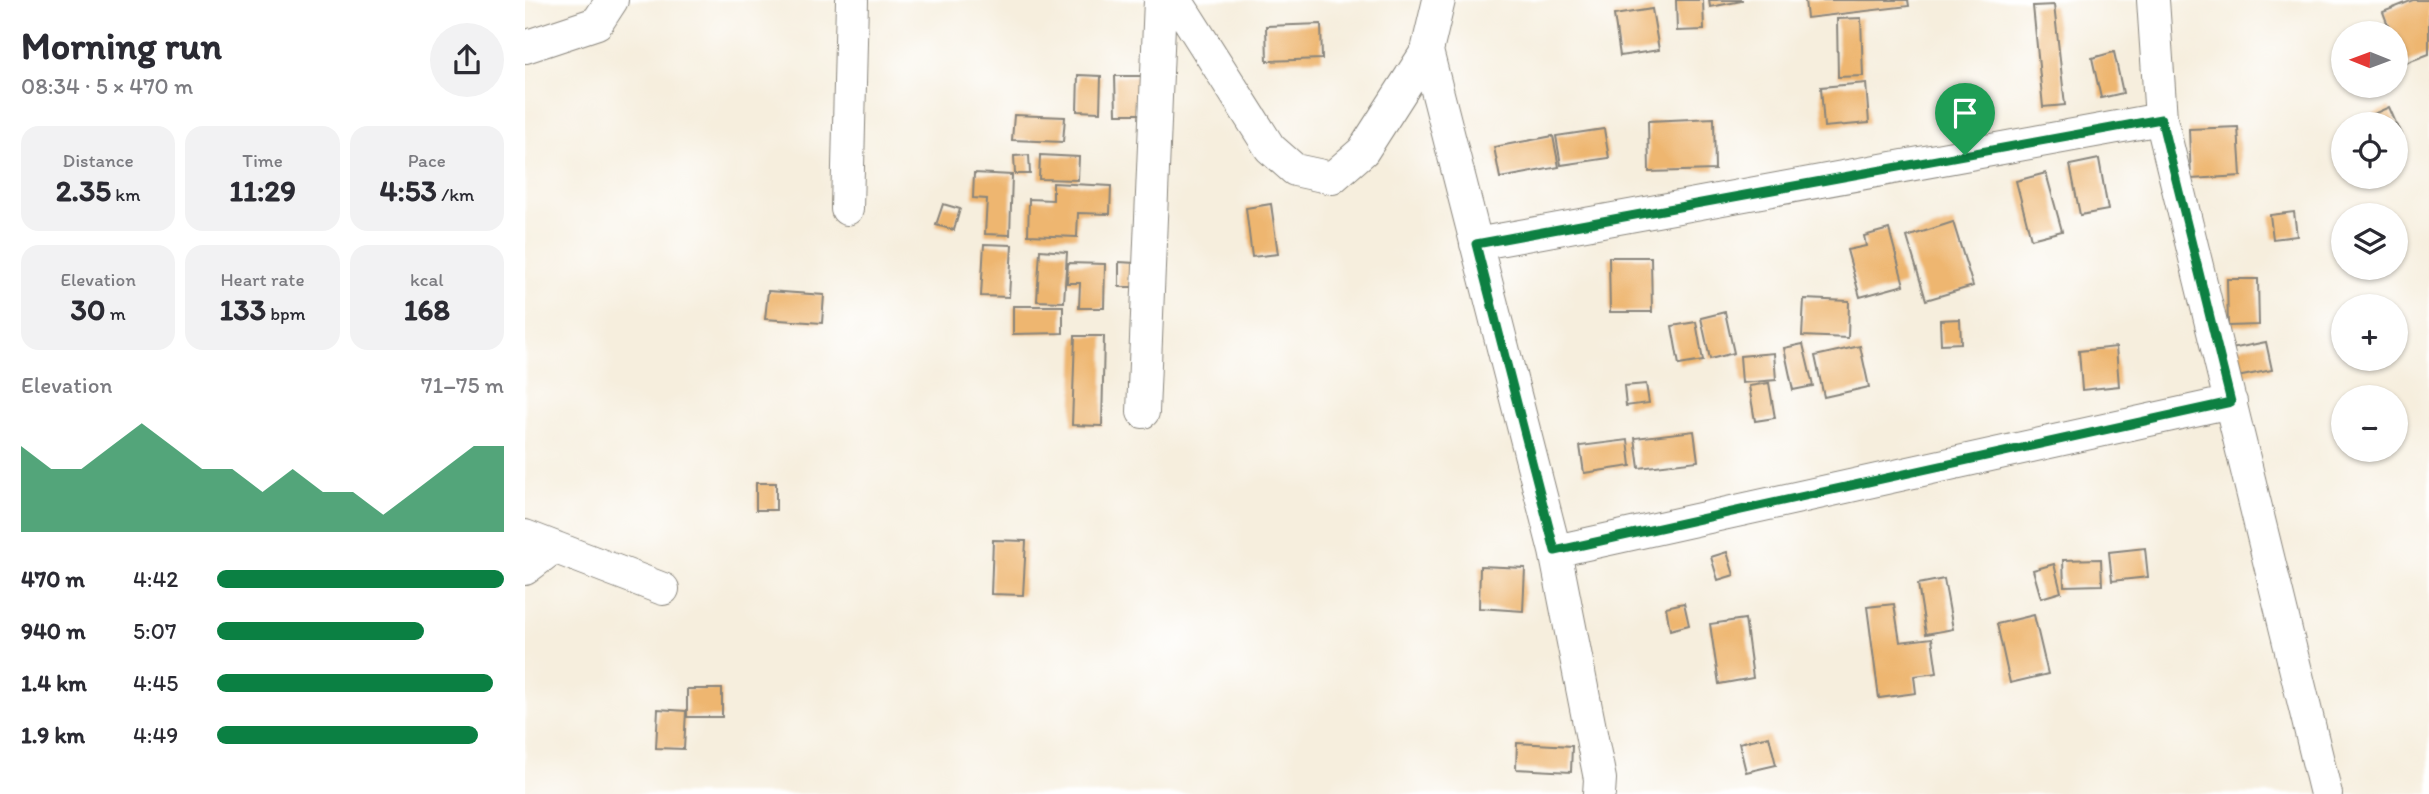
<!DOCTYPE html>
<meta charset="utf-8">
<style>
body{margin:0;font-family:Itim,sans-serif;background:#f2f2f3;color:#2b2b33;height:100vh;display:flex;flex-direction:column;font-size:26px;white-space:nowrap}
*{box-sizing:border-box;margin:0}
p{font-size:23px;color:#7c7c81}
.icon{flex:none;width:38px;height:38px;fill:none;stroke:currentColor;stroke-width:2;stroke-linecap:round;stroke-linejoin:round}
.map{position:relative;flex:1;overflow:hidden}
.details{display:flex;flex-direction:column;background:#fff;width:525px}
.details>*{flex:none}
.needle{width:46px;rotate:271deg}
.controls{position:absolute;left:1806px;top:21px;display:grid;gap:14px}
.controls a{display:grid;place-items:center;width:77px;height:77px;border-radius:50%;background:#fff;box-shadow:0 2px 5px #0004;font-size:35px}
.pin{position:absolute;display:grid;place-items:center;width:60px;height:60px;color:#fff;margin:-72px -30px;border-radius:50% 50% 50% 0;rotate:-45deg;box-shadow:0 0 7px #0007}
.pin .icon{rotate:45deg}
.round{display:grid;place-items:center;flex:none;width:74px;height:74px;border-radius:37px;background:#f2f2f3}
.head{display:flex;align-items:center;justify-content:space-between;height:119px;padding:0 21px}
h1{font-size:38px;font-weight:700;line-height:52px}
.stats{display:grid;grid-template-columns:repeat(3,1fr);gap:10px;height:119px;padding:7px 21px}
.stats div{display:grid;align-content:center;border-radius:18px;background:#f2f2f3;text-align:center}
.stats b{font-size:30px;font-weight:700}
.stats small{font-size:19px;font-weight:400}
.stats p{font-size:19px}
.chart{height:196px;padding:14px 21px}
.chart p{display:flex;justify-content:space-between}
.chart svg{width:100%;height:126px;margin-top:7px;fill:#0b8043;opacity:.7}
ul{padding:0 21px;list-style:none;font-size:23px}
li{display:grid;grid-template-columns:112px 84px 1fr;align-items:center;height:52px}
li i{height:18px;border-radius:9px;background:#0b8043}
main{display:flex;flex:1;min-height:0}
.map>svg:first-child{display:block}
</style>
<main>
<section class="details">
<div class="head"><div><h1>Morning run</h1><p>08:34 · 5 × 470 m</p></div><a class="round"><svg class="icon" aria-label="share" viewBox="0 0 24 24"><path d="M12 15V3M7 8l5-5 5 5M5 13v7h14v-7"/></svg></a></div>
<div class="stats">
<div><p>Distance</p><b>2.35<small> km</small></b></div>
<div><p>Time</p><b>11:29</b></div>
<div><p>Pace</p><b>4:53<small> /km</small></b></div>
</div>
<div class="stats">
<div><p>Elevation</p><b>30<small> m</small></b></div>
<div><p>Heart rate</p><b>133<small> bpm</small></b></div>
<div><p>kcal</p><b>168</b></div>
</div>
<div class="chart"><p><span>Elevation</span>71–75 m</p>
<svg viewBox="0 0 160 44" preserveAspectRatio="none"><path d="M0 44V14L10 22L20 22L30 14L40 6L50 14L60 22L70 22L80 30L90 22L100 30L110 30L120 38L130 30L140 22L150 14L160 14V44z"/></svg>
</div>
<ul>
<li><b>470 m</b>4:42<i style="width:100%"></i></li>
<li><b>940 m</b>5:07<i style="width:72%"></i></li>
<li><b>1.4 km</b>4:45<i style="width:96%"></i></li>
<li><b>1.9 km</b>4:49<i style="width:91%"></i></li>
</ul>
</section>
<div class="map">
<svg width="1904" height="794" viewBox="0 0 1904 794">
<rect width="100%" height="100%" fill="#fff"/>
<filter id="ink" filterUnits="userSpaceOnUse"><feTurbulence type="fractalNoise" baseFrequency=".0143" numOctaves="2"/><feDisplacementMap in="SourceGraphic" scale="14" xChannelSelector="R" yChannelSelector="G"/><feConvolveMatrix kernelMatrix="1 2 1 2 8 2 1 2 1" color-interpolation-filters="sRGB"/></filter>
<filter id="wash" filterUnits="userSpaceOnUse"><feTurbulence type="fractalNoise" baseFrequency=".00686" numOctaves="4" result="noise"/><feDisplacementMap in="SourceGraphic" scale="28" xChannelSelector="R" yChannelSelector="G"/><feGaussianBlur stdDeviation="1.57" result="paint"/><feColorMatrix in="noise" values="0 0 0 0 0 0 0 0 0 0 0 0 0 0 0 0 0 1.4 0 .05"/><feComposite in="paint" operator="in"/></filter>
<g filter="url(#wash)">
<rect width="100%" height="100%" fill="#f6eedd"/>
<g id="blocks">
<!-- building -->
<path fill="#eeb670" d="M 1151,0 L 1178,0 L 1179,30 L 1152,31 Z
M 1184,0 L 1217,0 L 1217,1 L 1185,7 Z
M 1280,0 L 1383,0 L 1384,6 L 1282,18 Z
M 1888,0 L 1904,0 L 1904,54 L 1878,64 L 1871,45 L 1871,33 L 1866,33 L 1858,12 Z
M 1529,5 L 1540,105 L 1518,107 L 1508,6 Z
M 1127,9 L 1134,50 L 1095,56 L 1089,15 Z
M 1336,18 L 1338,76 L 1313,77 L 1312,19 Z
M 796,24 L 797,59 L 742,61 L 741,26 Z
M 1589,52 L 1598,93 L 1576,98 L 1567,58 Z
M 553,75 L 576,76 L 575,112 L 552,111 Z
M 590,76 L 616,76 L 616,114 L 591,114 Z
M 1341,83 L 1344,123 L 1299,127 L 1296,87 Z
M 1864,107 L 1878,139 L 1871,143 L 1871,124 L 1837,124 L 1835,120 Z
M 489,115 L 540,117 L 538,142 L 487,140 Z
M 1189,118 L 1190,170 L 1124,172 L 1123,121 Z
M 1713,127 L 1716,176 L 1666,179 L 1664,129 Z
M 1079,129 L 1084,158 L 1036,165 L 1031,136 Z
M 1028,136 L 1034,167 L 975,178 L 969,147 Z
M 504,155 L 505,174 L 490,174 L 489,156 Z
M 515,155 L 554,157 L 553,180 L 514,179 Z
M 1574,159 L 1583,210 L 1555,215 L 1545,165 Z
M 449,173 L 487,175 L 485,235 L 460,234 L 462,199 L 448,198 Z
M 1521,173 L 1537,231 L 1506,239 L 1491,181 Z
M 528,183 L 586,186 L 585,214 L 553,213 L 552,237 L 503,235 L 504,199 L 528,200 Z
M 418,204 L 435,209 L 429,230 L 411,225 Z
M 746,204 L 753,254 L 727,257 L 721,208 Z
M 1769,212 L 1772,236 L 1748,239 L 1745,215 Z
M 1428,222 L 1448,286 L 1401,300 L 1382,237 Z
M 1364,229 L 1379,285 L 1335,297 L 1322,250 L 1341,246 L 1339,236 Z
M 459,244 L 487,245 L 484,297 L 456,296 Z
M 515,250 L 542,252 L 539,302 L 512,301 Z
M 1084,257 L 1126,257 L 1127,312 L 1085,312 Z
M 594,262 L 610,263 L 609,287 L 594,287 Z
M 543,263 L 580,264 L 579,308 L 554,308 L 555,283 L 542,283 Z
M 1702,279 L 1733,279 L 1734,325 L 1703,326 Z
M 243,291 L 299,295 L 297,323 L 240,319 Z
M 1279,299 L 1324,301 L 1323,338 L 1277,336 Z
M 488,306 L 538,306 L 538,333 L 488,334 Z
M 1200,312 L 1209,353 L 1185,359 L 1176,318 Z
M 1435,319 L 1436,343 L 1416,344 L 1415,320 Z
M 1171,322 L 1178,361 L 1154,365 L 1147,326 Z
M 550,336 L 579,336 L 577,426 L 547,425 Z
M 1741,342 L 1747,370 L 1712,377 L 1706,349 Z
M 1278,344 L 1288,386 L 1268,390 L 1259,348 Z
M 1335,346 L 1344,387 L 1299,397 L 1290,356 Z
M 1591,347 L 1594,386 L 1557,390 L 1554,351 Z
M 1249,353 L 1251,380 L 1217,383 L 1215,356 Z
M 1244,383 L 1250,418 L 1230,421 L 1224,386 Z
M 1121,384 L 1124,403 L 1101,406 L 1099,386 Z
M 1169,431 L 1173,461 L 1114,468 L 1110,438 Z
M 1103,440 L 1106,466 L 1059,473 L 1055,446 Z
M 231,483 L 251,483 L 251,510 L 231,510 Z
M 468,540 L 501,541 L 498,595 L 466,594 Z
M 1620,548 L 1623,577 L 1587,581 L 1584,552 Z
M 1202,552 L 1209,575 L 1193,580 L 1186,557 Z
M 1576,559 L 1577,585 L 1539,586 L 1538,560 Z
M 1529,564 L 1536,592 L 1516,598 L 1508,570 Z
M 955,566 L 1000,568 L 998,611 L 954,608 Z
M 1419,579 L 1428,629 L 1401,634 L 1393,584 Z
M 1159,603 L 1164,625 L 1145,630 L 1141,607 Z
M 1369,604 L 1375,642 L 1407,638 L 1412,673 L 1389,676 L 1391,693 L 1354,698 L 1342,607 Z
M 1509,615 L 1523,674 L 1485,683 L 1472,624 Z
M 1220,619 L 1228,678 L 1194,684 L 1185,624 Z
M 162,689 L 197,689 L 197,717 L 162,717 Z
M 133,709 L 161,711 L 159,749 L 131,748 Z
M 1244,736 L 1251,765 L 1221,772 L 1214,743 Z
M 992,743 L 1047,746 L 1046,772 L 991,769 Z"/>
</g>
</g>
<g filter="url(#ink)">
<use href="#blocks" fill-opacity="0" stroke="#89857c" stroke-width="2"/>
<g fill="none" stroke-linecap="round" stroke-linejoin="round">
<!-- minor casing -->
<g stroke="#89857c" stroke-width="34">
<path id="minor" d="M 651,0 L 745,148 L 770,170 L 807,178 L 838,151 L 902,51
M 914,0 L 902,51 L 1030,551 L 1075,779 L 1074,794
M 1628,0 L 1636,119 L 1801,794
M 0,47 L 72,23 L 87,0
M 322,209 L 327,0
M 951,244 L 1636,119
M 618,412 L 635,0
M 0,536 L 138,589
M 1030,551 L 1706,402
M 0,569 L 29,547"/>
</g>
<!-- minor -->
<use href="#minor" stroke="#fff" stroke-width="32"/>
</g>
</g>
<g fill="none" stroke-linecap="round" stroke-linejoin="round" filter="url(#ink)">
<!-- route casing -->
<g stroke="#fff" stroke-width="14">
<path id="route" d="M 1636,119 L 1706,402 L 1030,551 L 951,244 Z"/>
</g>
<!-- route -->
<use href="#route" stroke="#0b8043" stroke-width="9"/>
</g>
</svg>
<div class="controls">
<a><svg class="needle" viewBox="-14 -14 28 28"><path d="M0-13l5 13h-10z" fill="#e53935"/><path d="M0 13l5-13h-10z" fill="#7c7c81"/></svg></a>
<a><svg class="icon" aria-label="locate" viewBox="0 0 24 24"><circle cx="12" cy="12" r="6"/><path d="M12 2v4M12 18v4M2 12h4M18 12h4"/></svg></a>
<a><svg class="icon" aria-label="layers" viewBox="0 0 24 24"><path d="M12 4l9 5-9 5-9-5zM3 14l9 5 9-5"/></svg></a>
<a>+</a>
<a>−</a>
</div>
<div class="pin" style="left:1440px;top:155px;background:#1e9e55"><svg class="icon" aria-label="arrive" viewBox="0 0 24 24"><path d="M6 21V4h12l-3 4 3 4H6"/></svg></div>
</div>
</main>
